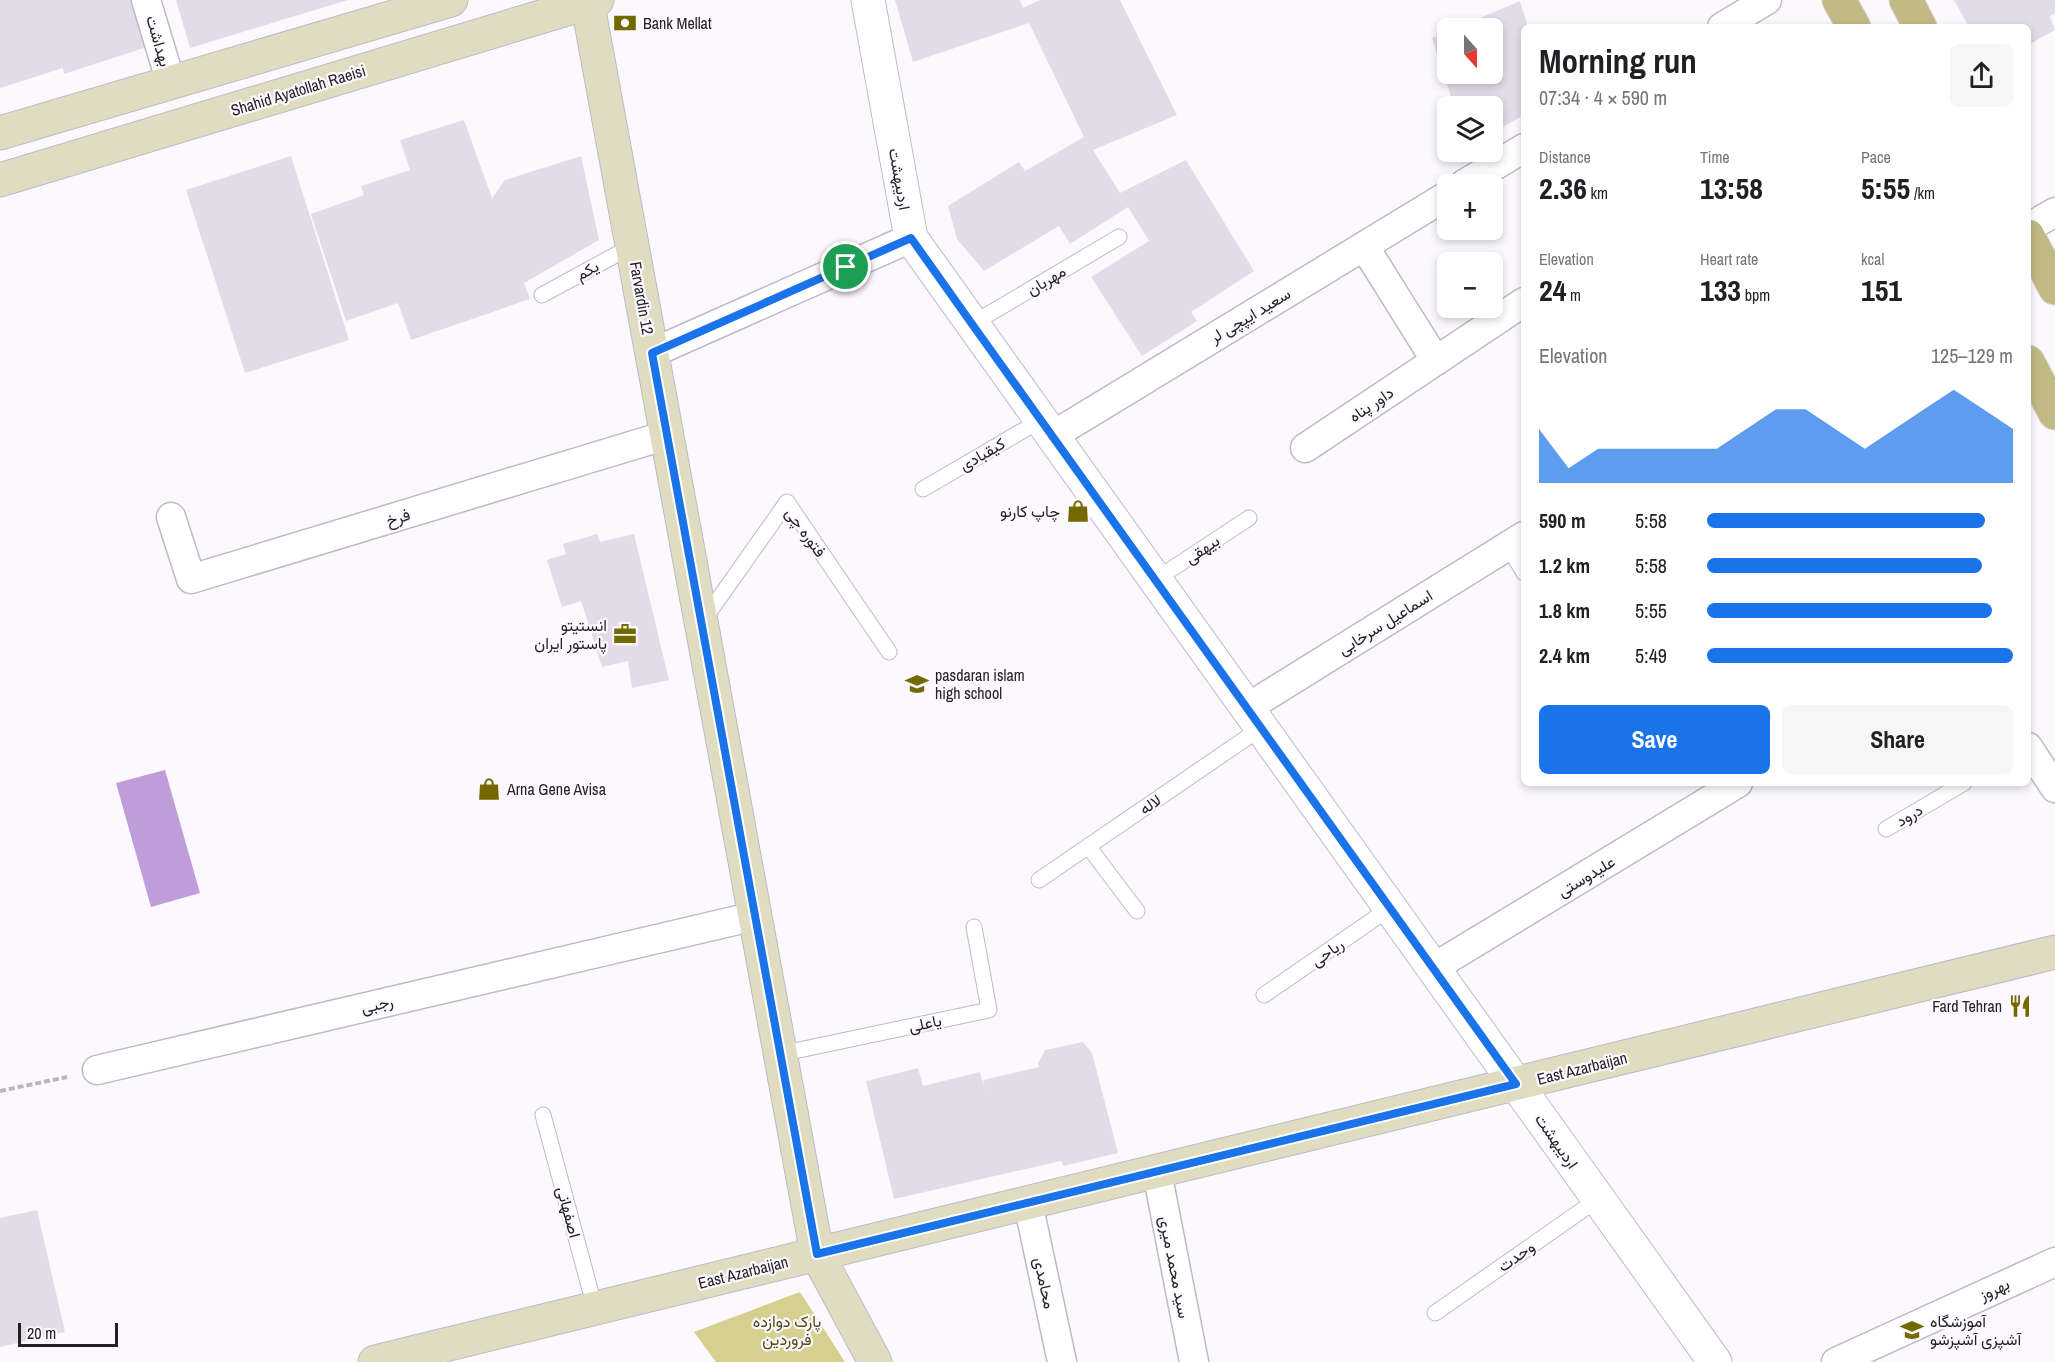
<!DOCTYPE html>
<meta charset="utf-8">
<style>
body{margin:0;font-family:"Archivo Narrow",Vazirmatn,sans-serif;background:#f6f6f6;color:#202124;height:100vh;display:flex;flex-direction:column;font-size:22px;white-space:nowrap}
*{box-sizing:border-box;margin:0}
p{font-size:20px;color:#757577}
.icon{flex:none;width:33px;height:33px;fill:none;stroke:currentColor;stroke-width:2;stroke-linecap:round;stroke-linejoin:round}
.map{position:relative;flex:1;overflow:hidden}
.sheet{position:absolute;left:1521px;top:24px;width:510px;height:762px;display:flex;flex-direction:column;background:#fff;border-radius:9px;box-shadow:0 3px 9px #0003}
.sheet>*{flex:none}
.needle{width:39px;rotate:159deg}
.tools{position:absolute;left:1437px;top:18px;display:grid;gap:12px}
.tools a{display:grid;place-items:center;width:66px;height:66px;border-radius:9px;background:#fff;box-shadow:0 3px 9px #0003;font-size:30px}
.scale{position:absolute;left:18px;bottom:15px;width:100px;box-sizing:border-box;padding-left:6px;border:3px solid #232125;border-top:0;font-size:16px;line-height:21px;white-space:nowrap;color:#232125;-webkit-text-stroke:4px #fcf9fe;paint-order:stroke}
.pin{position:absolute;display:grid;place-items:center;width:51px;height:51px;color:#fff;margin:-26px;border:3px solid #fff;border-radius:50%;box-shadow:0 2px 6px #0007}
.round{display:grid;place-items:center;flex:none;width:63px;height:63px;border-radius:9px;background:#f6f6f6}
.summary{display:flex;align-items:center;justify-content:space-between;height:102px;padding:0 18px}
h1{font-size:33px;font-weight:800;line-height:45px}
.stats{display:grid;grid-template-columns:repeat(3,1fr);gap:9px;height:102px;padding:6px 18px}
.stats div{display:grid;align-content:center}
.stats b{font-size:30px;font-weight:800}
.stats small{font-size:16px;font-weight:400}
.stats p{font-size:16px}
.chart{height:168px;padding:12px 18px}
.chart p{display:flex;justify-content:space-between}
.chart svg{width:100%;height:108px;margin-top:6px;fill:#1a73e8;opacity:.7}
.primary-button{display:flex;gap:12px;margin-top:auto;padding:12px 18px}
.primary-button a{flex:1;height:69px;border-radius:9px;background:#1a73e8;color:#fff;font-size:24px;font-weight:800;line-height:69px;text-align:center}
.primary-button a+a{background:#f6f6f6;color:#202124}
ul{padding:0 18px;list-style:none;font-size:20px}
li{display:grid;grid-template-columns:96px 72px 1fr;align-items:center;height:45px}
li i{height:15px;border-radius:8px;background:#1a73e8}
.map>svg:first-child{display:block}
</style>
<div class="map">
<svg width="2055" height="1362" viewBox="0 0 2055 1362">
<rect width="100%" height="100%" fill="#fcf9fe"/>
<!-- green -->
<path fill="#d7cf8d" d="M 800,1292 L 845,1362 L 716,1362 L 694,1332 Z"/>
<!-- water -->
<path fill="#be9dda" d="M 165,770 L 200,893 L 151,907 L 116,783 Z"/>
<!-- building -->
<path fill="#e2dce8" d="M 0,0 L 132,0 L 147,47 L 64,74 L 63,68 L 0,88 Z
M 176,0 L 348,0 L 190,48 Z
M 895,0 L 1020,0 L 1023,8 L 1040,0 L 1120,0 L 1177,115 L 1093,150 L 1120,193 L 1186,160 L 1254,271 L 1191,312 L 1197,321 L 1142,356 L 1091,277 L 1149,241 L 1128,207 L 1070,244 L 1059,226 L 984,271 L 957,239 L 948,206 L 1019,162 L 1025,171 L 1084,137 L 1029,23 L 913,62 Z
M 1954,0 L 2055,0 L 2055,13 L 2050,16 L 2055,30 L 2028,45 L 2028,27 L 1969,27 Z
M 1520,1 L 1528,27 L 1524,27 L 1524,115 L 1492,133 L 1492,106 L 1454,106 L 1432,38 L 1448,32 L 1448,74 L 1492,74 L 1492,28 L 1456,28 Z
M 464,120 L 492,198 L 505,180 L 581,156 L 599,240 L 524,283 L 530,299 L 411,340 L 398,303 L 346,321 L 311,214 L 364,195 L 361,186 L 410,170 L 400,140 Z
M 291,156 L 349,340 L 245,373 L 186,190 Z
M 597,534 L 600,542 L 634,534 L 669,680 L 632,688 L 628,661 L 602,667 L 581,601 L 562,607 L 547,560 L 566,554 L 563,544 Z
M 1083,1042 L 1092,1053 L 1118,1153 L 1063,1166 L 1061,1161 L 894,1199 L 866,1081 L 918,1068 L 923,1086 L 980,1072 L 985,1090 L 983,1080 L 1039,1067 L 1038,1063 L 1045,1050 Z
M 37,1210 L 65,1332 L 0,1347 L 0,1218 Z"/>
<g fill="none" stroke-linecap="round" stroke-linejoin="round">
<!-- service casing -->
<g stroke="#bfb9c5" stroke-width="17">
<path id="service" d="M 542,295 L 632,246
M 972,324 L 1119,237
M 923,489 L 1041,420
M 1508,546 L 1524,573
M 1155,580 L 1249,518
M 703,621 L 787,502 L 889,652
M 1886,829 L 1964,783
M 1088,846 L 1137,911
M 1039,880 L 1261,728
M 1264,995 L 1390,908
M 780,1054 L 989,1010 L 974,927
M 543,1115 L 595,1308
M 1435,1313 L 1598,1199"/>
</g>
<!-- minor casing -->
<g stroke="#bfb9c5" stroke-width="31">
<path id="minor" d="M 146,0 L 171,83
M 1722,27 L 1767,0
M 1464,184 L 1524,148
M 2028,228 L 2055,212
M 1364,246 L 1436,361
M 652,353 L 911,238
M 1052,436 L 1448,195
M 1305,448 L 1524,302
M 171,517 L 191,579 L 667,435
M 1247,708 L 1524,536
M 2028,747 L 2055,788
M 1433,968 L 1738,783
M 97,1070 L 755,916
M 1157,1172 L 1194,1362
M 1028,1203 L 1062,1362
M 1836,1362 L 2055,1262"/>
</g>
<!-- tertiary casing -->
<g stroke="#bfb9c5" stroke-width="35">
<path id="tertiary" d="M 868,0 L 911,238 L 1715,1362"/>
</g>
<!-- secondary casing -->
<g stroke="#bfb9c5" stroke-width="35">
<path id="secondary" d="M 587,0 L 817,1254 L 875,1362
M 0,133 L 451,0
M 0,180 L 597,0
M 375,1362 L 2055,952"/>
</g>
<!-- primary casing -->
<g stroke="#d7d7d8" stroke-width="35">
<path id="primary" d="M 1839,0 L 1854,27
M 1906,0 L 1920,27
M 2028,236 L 2055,288
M 2028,362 L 2055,413"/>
</g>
<!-- path -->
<path stroke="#b9b7bb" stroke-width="4" stroke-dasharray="6 3" stroke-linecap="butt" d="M 0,1091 L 67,1077"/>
<!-- service -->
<use href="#service" stroke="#fff" stroke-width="15"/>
<!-- minor -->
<use href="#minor" stroke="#fff" stroke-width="28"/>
<!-- tertiary -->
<use href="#tertiary" stroke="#fff" stroke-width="33"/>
<!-- secondary -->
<use href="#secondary" stroke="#e0dcc2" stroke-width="33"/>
<!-- primary -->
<use href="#primary" stroke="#c1ba85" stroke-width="33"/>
</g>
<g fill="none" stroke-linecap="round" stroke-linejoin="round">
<!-- route casing -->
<g stroke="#fff" stroke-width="12">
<path id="route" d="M 911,238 L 972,324 L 1516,1084 L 817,1254 L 652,353 Z"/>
</g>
<!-- route -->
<use href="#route" stroke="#1a73e8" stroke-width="8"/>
</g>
<!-- icons -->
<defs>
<g id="bank-bare" transform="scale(1.8)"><path d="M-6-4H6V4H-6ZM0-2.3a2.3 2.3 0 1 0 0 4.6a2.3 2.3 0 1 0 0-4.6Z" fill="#746800" stroke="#fcf9fe" stroke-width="2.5" paint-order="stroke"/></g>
<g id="shop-bare" transform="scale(1.8)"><path d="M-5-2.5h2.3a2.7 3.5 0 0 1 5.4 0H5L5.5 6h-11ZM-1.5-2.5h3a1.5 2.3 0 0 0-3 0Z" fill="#746800" stroke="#fcf9fe" stroke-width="2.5" paint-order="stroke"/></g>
<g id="office-bare" transform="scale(1.8)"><path d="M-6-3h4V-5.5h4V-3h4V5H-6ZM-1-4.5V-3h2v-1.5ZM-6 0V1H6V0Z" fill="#746800" stroke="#fcf9fe" stroke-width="2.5" paint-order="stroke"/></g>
<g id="school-bare" transform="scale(1.8)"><path d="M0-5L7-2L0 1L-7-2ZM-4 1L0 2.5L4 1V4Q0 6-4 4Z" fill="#746800" stroke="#fcf9fe" stroke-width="2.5" paint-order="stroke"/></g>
<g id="restaurant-bare" transform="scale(1.8)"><path d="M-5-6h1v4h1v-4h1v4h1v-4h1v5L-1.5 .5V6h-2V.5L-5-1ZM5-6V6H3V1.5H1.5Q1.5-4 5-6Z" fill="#746800" stroke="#fcf9fe" stroke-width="2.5" paint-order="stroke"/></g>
<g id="university-bare" transform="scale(1.8)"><path d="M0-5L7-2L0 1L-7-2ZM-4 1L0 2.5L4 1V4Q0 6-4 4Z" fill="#746800" stroke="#fcf9fe" stroke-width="2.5" paint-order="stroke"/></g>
</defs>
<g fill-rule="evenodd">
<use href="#bank-bare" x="625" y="23"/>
<use href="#shop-bare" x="1078" y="511"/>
<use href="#office-bare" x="625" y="634"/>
<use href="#school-bare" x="917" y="684"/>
<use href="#shop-bare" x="489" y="789"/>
<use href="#restaurant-bare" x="2020" y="1006"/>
<use href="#university-bare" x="1912" y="1330"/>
</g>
<g text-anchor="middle" stroke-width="4.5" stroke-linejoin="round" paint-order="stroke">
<!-- poi labels -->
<g font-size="16" fill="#232125" stroke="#fcf9fe" text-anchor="start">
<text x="643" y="29">Bank Mellat</text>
<text x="1060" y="517" text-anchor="end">چاپ کارنو</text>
<text x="607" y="631" text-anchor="end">انستیتو<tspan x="607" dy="18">پاستور ایران</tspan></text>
<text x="935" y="681">pasdaran islam<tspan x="935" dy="18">high school</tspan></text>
<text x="507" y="795">Arna Gene Avisa</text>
<text x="2002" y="1012" text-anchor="end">Fard Tehran</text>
<text x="1930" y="1327">آموزشگاه<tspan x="1930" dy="18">آشپزی آشپزشو</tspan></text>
</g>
<!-- street labels -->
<g font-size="16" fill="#232125" stroke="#fcf9fe">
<text transform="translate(159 41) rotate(74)" y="6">بهداشت</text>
<text transform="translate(298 90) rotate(-17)" y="6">Shahid Ayatollah Raeisi</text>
<text transform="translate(900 179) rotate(80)" y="6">اردیبهشت</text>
<text transform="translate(587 270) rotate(-29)" y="6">یکم</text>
<text transform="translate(1046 280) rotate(-31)" y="6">مهربان</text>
<text transform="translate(642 298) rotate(80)" y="6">Farvardin 12</text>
<text transform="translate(1250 315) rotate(-31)" y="6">سعید ایپچی لر</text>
<text transform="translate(1371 404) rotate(-34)" y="6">داور پناه</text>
<text transform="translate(982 454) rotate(-30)" y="6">کیقبادی</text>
<text transform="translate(398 517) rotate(-17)" y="6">فرخ</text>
<text transform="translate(806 532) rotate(54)" y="6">فتوره چی</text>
<text transform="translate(1202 549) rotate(-34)" y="6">بیهقی</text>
<text transform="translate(1385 622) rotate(-32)" y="6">اسماعیل سرخابی</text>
<text transform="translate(1150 804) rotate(-34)" y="6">لاله</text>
<text transform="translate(1909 815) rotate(-31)" y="6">درود</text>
<text transform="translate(1586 876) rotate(-31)" y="6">علیدوستی</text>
<text transform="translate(1327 952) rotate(-35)" y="6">ریاحی</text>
<text transform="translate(377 1004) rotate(-13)" y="6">رجبی</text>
<text transform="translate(925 1023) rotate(-12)" y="6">یاعلی</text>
<text transform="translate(1582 1068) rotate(-14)" y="6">East Azarbaijan</text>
<text transform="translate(1557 1141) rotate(55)" y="6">اردیبهشت</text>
<text transform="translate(569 1212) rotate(75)" y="6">اصفهانی</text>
<text transform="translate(1516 1256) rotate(-35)" y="6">وحدت</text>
<text transform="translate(1175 1267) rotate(79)" y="6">سید محمد میری</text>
<text transform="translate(743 1272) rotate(-14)" y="6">East Azarbaijan</text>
<text transform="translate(1045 1283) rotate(78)" y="6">محامدی</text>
<text transform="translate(1994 1289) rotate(-25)" y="6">بهروز</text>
</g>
<!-- park labels -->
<g font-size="16" fill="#4f4911" stroke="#fcf9fe">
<text x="787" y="1327">پارک دوازده<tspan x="787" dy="18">فروردین</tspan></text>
</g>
</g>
</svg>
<div class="tools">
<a><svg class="needle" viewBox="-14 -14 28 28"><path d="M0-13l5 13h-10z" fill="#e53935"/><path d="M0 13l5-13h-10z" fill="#757577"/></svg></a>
<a><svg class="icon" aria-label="layers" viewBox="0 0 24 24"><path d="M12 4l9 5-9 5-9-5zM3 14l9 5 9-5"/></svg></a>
<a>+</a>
<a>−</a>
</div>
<div class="scale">20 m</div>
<div class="pin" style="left:846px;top:267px;background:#1e9e55"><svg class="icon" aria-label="arrive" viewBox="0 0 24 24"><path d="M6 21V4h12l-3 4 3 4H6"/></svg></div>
<section class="sheet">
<div class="summary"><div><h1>Morning run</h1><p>07:34 · 4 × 590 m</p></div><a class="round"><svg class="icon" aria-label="share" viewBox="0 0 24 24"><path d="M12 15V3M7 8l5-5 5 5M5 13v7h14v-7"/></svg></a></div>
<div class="stats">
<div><p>Distance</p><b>2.36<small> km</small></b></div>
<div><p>Time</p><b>13:58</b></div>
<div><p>Pace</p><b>5:55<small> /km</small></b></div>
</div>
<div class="stats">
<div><p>Elevation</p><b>24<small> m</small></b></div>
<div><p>Heart rate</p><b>133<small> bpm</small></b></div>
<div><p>kcal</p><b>151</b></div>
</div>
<div class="chart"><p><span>Elevation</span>125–129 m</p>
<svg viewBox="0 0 160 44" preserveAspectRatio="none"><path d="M0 44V22L10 38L20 30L30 30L40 30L50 30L60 30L70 22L80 14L90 14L100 22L110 30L120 22L130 14L140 6L150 14L160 22V44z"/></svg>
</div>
<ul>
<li><b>590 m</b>5:58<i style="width:91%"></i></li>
<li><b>1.2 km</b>5:58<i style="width:90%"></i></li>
<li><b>1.8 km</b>5:55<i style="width:93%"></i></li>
<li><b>2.4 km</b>5:49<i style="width:100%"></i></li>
</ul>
<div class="primary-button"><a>Save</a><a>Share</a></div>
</section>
</div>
